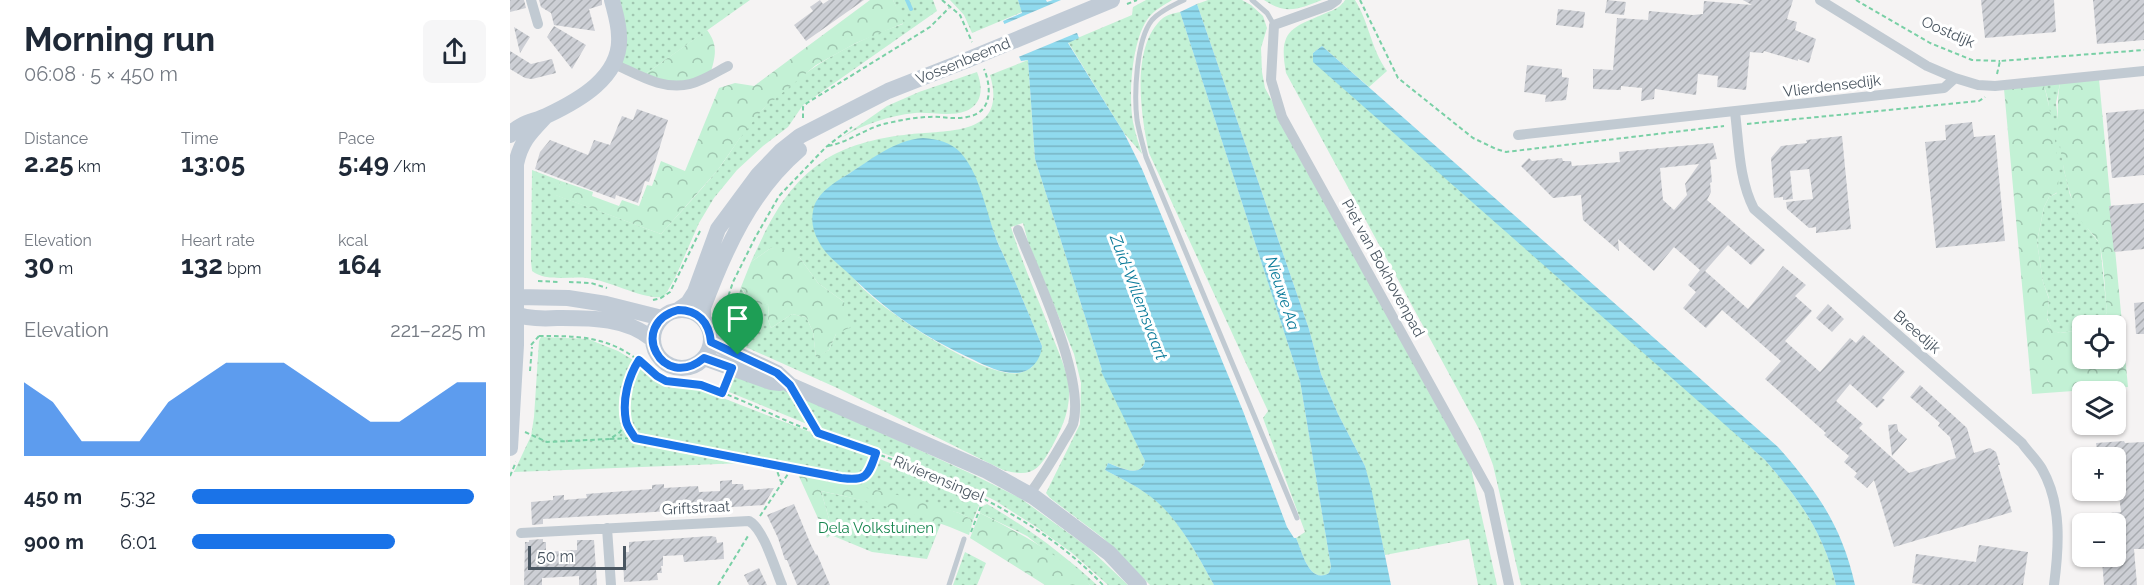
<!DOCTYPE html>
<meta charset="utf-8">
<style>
body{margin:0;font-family:Raleway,sans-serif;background:#f6f6f7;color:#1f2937;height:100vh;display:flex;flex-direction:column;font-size:22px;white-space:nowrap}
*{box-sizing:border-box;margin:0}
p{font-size:20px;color:#747a83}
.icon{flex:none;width:33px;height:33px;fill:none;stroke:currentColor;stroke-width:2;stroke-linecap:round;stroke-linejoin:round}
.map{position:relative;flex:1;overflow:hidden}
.drawer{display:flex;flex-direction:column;background:#fff;width:510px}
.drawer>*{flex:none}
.buttons{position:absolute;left:1562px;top:315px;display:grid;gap:12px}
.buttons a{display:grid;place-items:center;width:54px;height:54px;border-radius:9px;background:#fff;box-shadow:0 2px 4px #0004;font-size:30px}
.scale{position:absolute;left:18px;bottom:15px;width:98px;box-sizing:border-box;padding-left:6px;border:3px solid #4a5661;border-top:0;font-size:16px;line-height:21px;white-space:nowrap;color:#4a5661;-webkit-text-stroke:4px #fff;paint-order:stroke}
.pin{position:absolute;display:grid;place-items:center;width:51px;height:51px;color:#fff;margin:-62px -26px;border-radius:50% 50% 50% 0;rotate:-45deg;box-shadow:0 0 6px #0007}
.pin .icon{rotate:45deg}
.round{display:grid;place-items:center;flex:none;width:63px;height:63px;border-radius:9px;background:#f6f6f7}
.head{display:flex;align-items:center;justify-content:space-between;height:102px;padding:0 24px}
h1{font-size:33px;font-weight:700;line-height:45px}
.stats{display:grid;grid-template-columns:repeat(3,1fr);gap:9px;height:102px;padding:6px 24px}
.stats div{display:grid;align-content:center}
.stats b{font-size:26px;font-weight:700}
.stats small{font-size:16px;font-weight:400}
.stats p{font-size:16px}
.chart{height:168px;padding:12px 24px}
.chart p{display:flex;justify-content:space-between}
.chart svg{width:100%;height:108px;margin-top:6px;fill:#1a73e8;opacity:.7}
ul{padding:0 24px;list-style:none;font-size:20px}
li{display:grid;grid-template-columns:96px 72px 1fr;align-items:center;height:45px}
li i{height:15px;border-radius:8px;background:#1a73e8}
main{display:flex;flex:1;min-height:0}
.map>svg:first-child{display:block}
</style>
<main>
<section class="drawer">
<div class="head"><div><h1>Morning run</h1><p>06:08 · 5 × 450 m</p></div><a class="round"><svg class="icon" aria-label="share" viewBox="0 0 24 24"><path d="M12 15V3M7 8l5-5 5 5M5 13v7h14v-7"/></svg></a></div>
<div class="stats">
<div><p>Distance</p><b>2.25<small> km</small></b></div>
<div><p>Time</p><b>13:05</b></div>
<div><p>Pace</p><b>5:49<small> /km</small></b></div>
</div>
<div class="stats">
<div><p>Elevation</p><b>30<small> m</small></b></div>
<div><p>Heart rate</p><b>132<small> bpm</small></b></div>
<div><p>kcal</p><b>164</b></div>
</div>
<div class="chart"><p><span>Elevation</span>221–225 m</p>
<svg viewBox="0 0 160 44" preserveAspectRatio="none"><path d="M0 44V14L10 22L20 38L30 38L40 38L50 22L60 14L70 6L80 6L90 6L100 14L110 22L120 30L130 30L140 22L150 14L160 14V44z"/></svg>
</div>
<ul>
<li><b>450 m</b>5:32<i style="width:96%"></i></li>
<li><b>900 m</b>6:01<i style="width:69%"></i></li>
</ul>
</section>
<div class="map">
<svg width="1634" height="585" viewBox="0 0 1634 585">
<defs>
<pattern id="green-dots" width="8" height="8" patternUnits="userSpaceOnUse" patternTransform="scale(1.5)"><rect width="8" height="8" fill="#c3f1d5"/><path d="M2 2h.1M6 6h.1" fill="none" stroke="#a0c6b0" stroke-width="1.8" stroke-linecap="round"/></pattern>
<pattern id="forest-crowns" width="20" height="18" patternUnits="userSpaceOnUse" patternTransform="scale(1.5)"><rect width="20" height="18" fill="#c3f1d5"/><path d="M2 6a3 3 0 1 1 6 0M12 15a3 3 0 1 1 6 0" fill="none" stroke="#a0c6b0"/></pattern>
<pattern id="water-rules" width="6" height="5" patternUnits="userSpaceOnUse" patternTransform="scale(1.5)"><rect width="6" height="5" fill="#90daee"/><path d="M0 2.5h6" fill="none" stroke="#78b4c4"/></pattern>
<pattern id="building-hatch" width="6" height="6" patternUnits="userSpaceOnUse" patternTransform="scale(1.5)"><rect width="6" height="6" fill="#cdcfd5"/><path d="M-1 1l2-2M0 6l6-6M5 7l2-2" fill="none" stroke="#a8abb0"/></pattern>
</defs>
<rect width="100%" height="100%" fill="#f5f3f3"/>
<!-- green -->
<path fill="url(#green-dots)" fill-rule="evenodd" d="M 110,0 L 240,0 L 134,75 L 111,65 Z
M 383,0 L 423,0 L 427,11 L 293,105 L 278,127 L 253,146 L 227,170 L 204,198 L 189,223 L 165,278 L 154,297 C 133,300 101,281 77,278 C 60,276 36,282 22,271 L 21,261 L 22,170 L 51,181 L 46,195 L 151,234 C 169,213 189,193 206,172 C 223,151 234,127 253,109 C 291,71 343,40 393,24 Z
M 440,0 L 508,0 L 512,12 L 462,33 L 454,15 Z
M 636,0 L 662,0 C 654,5 645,10 639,17 C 622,38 618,96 623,122 C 625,133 629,144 632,154 L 614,133 L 558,42 L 622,15 L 623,7 Z
M 698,0 L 732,0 L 741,5 L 753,16 L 757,28 L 751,48 L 752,72 L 755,88 L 961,468 L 987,585 L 968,585 L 959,539 L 875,555 L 855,466 L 828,414 L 811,374 L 799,329 L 687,4 Z
M 754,0 L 812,0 C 789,9 776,15 754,0 Z
M 835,0 L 845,0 C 859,22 861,49 877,71 L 859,87 L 812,46 L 803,53 L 1255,460 C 1289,499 1314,533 1326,585 L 1011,585 L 983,465 L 970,431 L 776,73 C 768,30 781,28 816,13 C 824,10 831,7 835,0 Z
M 670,12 L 790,381 L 821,567 L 819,573 C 799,585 792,551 786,538 L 795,532 L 753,418 L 758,411 L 639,153 C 631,116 620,46 653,18 C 657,15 664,13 670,12 Z
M 518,60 L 525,159 L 592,370 L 635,461 C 631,479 610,467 598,463 L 595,470 C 612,479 631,488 647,501 C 670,521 689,558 704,585 L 640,585 L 593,538 L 540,498 L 536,493 L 570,424 L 571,383 L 564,354 L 518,242 L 513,223 L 501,227 C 512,263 528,298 541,333 C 548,351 558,371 559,390 C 560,412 551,431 540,450 C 527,473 519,477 493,470 L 325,387 L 220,340 L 221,320 L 231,287 L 236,298 L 259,305 L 258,320 L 261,328 L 282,314 L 296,317 L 303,332 L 306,357 L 319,350 L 326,334 L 334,302 L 308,283 L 290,258 L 261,248 L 241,262 C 258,224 276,186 312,162 C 334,146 367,138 394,135 C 433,129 499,139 480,75 ZM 373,152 L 456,161 C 472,190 478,222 492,252 C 506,283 519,314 532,346 L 522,367 C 518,370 514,372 509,373 C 476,380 369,309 347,282 C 341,276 338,265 334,258 C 325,238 316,218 307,199 L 329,180 Z
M 467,72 C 473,87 473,104 456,111 C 440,117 421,112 405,113 C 378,116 354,124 331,138 L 377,106 L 409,92 Z
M 1550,83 L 1546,103 L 1554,170 L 1560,195 L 1578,229 L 1590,244 L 1597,312 L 1594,319 L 1586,320 L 1582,325 L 1572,326 L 1572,330 L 1550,333 L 1543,331 L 1537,318 L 1539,298 L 1533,282 L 1527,242 L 1534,207 L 1539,197 L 1547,193 L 1538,100 L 1534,85 Z
M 31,337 L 78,339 L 108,351 L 130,364 L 148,369 L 156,381 L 177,384 L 457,493 L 471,501 L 463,520 L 449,513 L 287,472 L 234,463 L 4,472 L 21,436 L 24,417 L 29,341 Z
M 223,373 L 280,390 L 302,426 L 219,392 L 217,388 Z
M 287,394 L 464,475 L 510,498 L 579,548 L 618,585 L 598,585 L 562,553 L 525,526 L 484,500 L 430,474 L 310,430 Z
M 311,491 L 388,508 L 431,523 L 417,559 L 362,552 L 321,535 L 321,526 Z
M 477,504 C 517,527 553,554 587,585 L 580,585 L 517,536 L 470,513 L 471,507 Z
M 455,552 L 476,563 L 467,585 L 443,585 Z"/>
<!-- forest -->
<path fill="url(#forest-crowns)" d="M 360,0 L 383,0 L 394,23 L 346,43 L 306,65 L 253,109 L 230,138 L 207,171 L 151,234 L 45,195 L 51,181 L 83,192 L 82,196 L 109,206 L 112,200 L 129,206 L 137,185 L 142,186 L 151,161 L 175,171 L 209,88 L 225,83 L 244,86 Z
M 197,30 C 209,46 205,57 200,75 L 168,84 L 134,75 Z
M 1589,79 L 1618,387 L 1522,394 L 1494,89 L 1534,85 C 1542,117 1550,159 1548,192 L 1539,197 L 1534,207 L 1527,242 L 1533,282 L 1539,299 L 1537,319 L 1544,331 L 1550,333 L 1572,330 L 1572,358 L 1605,358 L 1605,326 L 1582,325 L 1586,320 L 1594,319 L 1597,312 C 1595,296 1594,256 1589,244 C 1586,235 1577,230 1572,222 C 1553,188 1543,121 1550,83 Z
M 261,248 L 275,250 L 290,258 L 308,283 L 334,302 L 341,327 L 326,334 L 319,350 L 306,358 L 303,332 L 296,317 L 282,314 L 261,328 L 258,320 L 259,305 L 241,303 L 231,287 L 241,262 Z
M 287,472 L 405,499 L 449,513 L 463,520 L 459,535 C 411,514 362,502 311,491 L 321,526 L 321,535 L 317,538 Z
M 470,513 C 510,533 547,553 580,585 L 535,585 L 460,538 Z"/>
<!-- water -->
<path fill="url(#water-rules)" d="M 508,0 L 536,0 L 537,2 L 543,0 L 554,0 L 569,38 L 558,43 L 614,133 L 632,169 L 733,411 L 777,527 L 784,538 L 786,538 C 792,551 799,585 819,573 L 821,567 L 790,381 L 670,12 L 687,4 L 799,329 L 811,374 L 828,414 L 855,466 L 862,492 L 881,585 L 704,585 C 689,558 670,521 646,501 C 631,488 612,479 595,470 L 598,463 C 609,467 631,479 635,461 L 591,371 L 592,370 L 525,159 L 518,60 L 511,61 L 493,21 L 512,13 Z
M 812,46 L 1268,447 C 1307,491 1332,526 1345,585 L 1326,585 C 1314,533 1289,499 1255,460 L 803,62 L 803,53 Z
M 413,138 C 427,139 441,142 451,153 C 473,178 477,222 492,252 C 506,283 519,314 532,346 C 531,359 522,372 507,373 C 493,374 476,366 464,360 C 410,335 379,313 337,272 C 327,263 315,254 309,242 C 303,232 301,222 303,211 C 306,193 325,182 340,173 C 362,159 385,140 413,138 Z"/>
<!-- pier -->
<path fill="#f5f3f3" d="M 551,0 L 557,0 L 569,32 L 506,58 L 492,25 Z"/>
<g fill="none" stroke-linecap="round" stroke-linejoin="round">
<!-- stream -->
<path stroke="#90daee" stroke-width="4" d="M 397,0 L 401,9"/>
</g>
<!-- building -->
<path fill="url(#building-hatch)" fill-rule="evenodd" d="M 0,0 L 14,0 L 16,8 L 0,12 Z
M 29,0 L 92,0 L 92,5 L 79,9 L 85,31 L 44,25 L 41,13 L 31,7 Z
M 310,0 L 313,4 L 319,0 L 354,0 L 296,41 L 284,25 L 303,11 L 300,7 Z
M 1097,0 L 1116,2 L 1114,15 L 1095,13 Z
M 1233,0 L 1283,0 L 1277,19 L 1287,22 L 1285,30 L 1306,39 L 1299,63 L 1288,59 L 1288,61 L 1254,51 L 1253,53 L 1240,52 L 1236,90 L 1207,87 L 1208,76 L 1188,74 L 1186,95 L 1145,89 L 1144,99 L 1131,101 L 1132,88 L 1111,86 L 1111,90 L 1083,89 L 1083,69 L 1103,70 L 1107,18 L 1138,20 L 1139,11 L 1183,15 L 1193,14 L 1194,1 L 1242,5 Z
M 1471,0 L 1544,0 L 1546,32 L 1475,38 Z
M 1583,0 L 1634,0 L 1634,40 L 1587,44 Z
M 1048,9 L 1075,12 L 1073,28 L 1046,25 Z
M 44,26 L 76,45 L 62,69 L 37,37 Z
M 4,27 L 20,37 L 10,53 Z
M 0,51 L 21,64 L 42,59 L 46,73 L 22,79 L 15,78 L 0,69 Z
M 1017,65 L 1052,69 L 1052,77 L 1059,78 L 1056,100 L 1035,102 L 1036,95 L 1014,92 Z
M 127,109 L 158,120 L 139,182 L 135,181 L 128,203 L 106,195 L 105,199 L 25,169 L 30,152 L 40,140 L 78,155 L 84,140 L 100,145 L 112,116 L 123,120 Z
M 1634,109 L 1634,175 L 1602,178 L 1596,113 Z
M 1462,122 L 1464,137 L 1485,135 L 1495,241 L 1426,248 L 1415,142 L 1436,140 L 1435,125 Z
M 1332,136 L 1341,229 L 1306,233 L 1306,227 L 1299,228 L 1277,209 L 1276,202 L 1303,199 L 1299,169 L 1280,171 L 1283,199 L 1273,200 L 1273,197 L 1264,198 L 1261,158 L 1271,146 L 1297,143 L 1296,140 Z
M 1203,143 L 1207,159 L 1200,160 L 1202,182 L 1200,183 L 1201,192 L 1197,200 L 1255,250 L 1241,265 L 1218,245 L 1195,271 L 1238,309 L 1273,266 L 1296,285 L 1285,296 L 1302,311 L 1275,341 L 1310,372 L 1340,338 L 1346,343 L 1353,335 L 1395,372 L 1372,398 L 1375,400 L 1367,408 L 1340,384 L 1326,401 L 1353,424 L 1349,428 L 1399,473 L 1446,458 L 1440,437 L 1428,426 L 1430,423 L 1400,397 L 1410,385 L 1457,428 L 1464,453 L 1480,448 L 1486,452 L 1490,465 L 1488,465 L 1502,512 L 1384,547 L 1364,480 L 1357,488 L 1344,477 L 1347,473 L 1334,462 L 1339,456 L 1314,435 L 1316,433 L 1255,379 L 1271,361 L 1212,310 L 1196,328 L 1173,308 L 1186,292 L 1178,285 L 1190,270 L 1164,247 L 1144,271 L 1108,239 L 1109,251 L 1073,220 L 1071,195 L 1043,198 L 1011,166 L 1019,158 L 1022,161 L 1052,158 L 1053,161 L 1061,161 L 1062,166 L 1110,162 L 1109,152 ZM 1189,164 L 1175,184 L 1177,195 L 1164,210 L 1153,200 L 1150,168 Z
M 1634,203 L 1634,249 L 1604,252 L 1599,206 Z
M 1634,302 L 1634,334 L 1626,334 L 1624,303 Z
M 1318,304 L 1334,319 L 1322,332 L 1306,318 Z
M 1387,424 L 1388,431 L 1397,439 L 1382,456 L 1378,425 Z
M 1614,441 L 1615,443 L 1634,442 L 1634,549 L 1624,549 L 1627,585 L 1594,585 L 1592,560 L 1605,559 L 1605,524 L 1591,524 L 1590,514 L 1611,512 L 1605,458 L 1588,458 L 1586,443 Z
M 222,480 L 222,484 L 233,484 L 234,490 L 264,488 L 254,505 L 33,519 L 33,524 L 22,525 L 21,502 L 43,500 L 43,496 L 54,495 L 54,500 L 77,498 L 76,494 L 142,489 L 142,485 L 154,484 L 154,488 L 188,486 L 189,492 L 210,491 L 210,481 Z
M 284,504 L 301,545 L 306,555 L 307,554 L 320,585 L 287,585 L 277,560 L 275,560 L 268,538 L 257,515 Z
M 200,536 L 206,537 L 207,543 L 213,542 L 214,559 L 174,562 L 173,555 L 153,556 L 153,566 L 151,566 L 152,573 L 147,573 L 148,580 L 114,582 L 113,552 L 119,552 L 119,542 Z
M 33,539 L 33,542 L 36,542 L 36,552 L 67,550 L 67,540 L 84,540 L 87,585 L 69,585 L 69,576 L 32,578 L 32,585 L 14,585 L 15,542 L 19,542 L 19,540 Z
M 1469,545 L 1518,552 L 1513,585 L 1415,585 L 1402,583 L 1406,554 L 1466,562 Z
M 249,568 L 257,585 L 239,585 L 234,575 Z"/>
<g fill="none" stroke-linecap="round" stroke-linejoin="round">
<!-- path -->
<path stroke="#7ad0a6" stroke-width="2" stroke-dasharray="4.5 3" stroke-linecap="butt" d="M 432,0 L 450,15 L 462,42
M 850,0 L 888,78 L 963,138 L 986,149 L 996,152 L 1214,126
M 1346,0 L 1420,43 L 1462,60 L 1490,61
M 617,4 L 627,0
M 1487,74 L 1490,61 L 1634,50
M 293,118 L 293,107 L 297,103 L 420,27 L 439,8
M 1237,124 L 1469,101 L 1475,97
M 318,146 C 340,142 357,127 378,123 C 392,120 406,117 420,117 C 432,116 445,120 457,117 C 482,113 482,88 474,69
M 28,281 L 50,282
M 59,282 L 81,283 L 97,288
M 143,300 L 151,298 L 160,292 L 191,229
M 29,336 C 68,336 96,336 128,360 C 138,367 145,378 157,381 C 169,385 181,382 193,386 C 232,398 268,419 307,433 C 339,445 373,455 405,468 C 473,495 542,531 593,585
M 228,339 L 217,300 L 223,282 L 245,238 L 269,196 L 316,147 L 342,127
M 21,345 L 29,336
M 20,371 L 22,347
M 212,393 L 217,382
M 293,407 L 308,433
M 116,422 L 125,438 L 331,478 C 356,481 358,476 366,453
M 15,432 L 37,442 L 100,439 L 110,432 L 116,422 L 118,382 L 129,360
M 100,439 L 124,438
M 265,465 L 271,482
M 0,476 L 6,462
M 250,516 L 282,468
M 461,532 L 474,498
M 208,585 L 238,536"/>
<!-- lane -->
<path stroke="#c1cad2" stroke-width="5" d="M 674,0 C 663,5 650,11 642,20 C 626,40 624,95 627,120 C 629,132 633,145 636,157 L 787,518
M 742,0 L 757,13 L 764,25
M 439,585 L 454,539"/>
<!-- street -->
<path stroke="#c1cad2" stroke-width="10" d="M 21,0 L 28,24
M 827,0 L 820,5 L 764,25 L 761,80 L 772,117 L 979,491 L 999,585
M 1310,0 L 1417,66 L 1445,78
M 104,64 C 127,74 153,91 180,84 C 193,81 206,72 218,66
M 1225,112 C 1229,145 1229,180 1244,209 L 1512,443 C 1518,452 1527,460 1532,469 C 1552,504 1549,547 1544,585
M 1008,135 L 1434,88 L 1445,78 L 1468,85 L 1485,86 L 1634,71
M 508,230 C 526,275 576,379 563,424 C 561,429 557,435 554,440 C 543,459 532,477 519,495
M 97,528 L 101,585
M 11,533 L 239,521 C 254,529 265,569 272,585"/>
<!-- secondary -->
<path stroke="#c1cbd6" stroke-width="16" d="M 0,135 C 9,123 23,122 36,116 C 68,101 112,77 109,36 C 109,24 105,12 102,0
M 0,300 L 7,297 L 58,298 L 96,304 L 152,318
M143 339a29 29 0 1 1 58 0a29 29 0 1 1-58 0Z
M 168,310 L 178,303 L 185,292 L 208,229 L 248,175 L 271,151 L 290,136 L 378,91 L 457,60
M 0,312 C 14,319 31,319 47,318 C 79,318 116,317 142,339
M 193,319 L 193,308 C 215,249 241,191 289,150
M 201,342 L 267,373 L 280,385 L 477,471 L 524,497 L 599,553 L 629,585
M 194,358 L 261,382 L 270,383
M 0,448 L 6,345 L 6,164 C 11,141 20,133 36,116"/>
<!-- secondary-bridge -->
<path stroke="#c1cbd6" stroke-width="16" d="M 457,60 L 602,0"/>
</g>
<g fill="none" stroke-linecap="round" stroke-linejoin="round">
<!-- route casing -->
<g stroke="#fff" stroke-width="12">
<path id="route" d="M 168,310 C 188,310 199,322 201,342 L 267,373 L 280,385 L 308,433 L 366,453 C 358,477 356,481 331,478 L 125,438 C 122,433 117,427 116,421 C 112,400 118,377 129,360 L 147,376 L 156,381 L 191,385 L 212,393 L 222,368 L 194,358 C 152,393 117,324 168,310 Z"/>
</g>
<!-- route -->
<use href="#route" stroke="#1a73e8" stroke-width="8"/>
</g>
<g text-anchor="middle" stroke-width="6" stroke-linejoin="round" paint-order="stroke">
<!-- street labels -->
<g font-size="15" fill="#4a5661" stroke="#fff">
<text transform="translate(1438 32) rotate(24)" y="5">Oostdijk</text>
<text transform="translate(453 61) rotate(-22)" y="5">Vossenbeemd</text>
<text transform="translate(1322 86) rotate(-7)" y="5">Vlierdensedijk</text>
<text transform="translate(873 268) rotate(61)" y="5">Piet van Bokhovenpad</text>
<text transform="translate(1407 332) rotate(41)" y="5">Breedijk</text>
<text transform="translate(429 479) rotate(23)" y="5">Rivierensingel</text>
<text transform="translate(186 508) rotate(-3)" y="5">Griftstraat</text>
</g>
<!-- park labels -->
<g font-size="15" fill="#17864f" stroke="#fff">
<text x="366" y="533">Dela Volkstuinen</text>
</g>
<!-- water labels -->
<g font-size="16" font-style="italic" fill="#0c7c9b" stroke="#fff">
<text transform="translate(773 293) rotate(72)" y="6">Nieuwe Aa</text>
<text transform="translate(629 297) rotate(69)" y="6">Zuid-Willemsvaart</text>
</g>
</g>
</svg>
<div class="buttons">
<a><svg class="icon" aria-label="locate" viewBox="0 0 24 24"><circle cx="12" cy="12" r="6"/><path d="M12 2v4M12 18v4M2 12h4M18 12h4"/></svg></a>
<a><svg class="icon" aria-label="layers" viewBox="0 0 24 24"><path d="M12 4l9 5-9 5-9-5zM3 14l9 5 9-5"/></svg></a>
<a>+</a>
<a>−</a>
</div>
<div class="scale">50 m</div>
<div class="pin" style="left:228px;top:355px;background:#1e9e55"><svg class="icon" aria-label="arrive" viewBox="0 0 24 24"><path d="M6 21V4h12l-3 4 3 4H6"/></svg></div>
</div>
</main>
